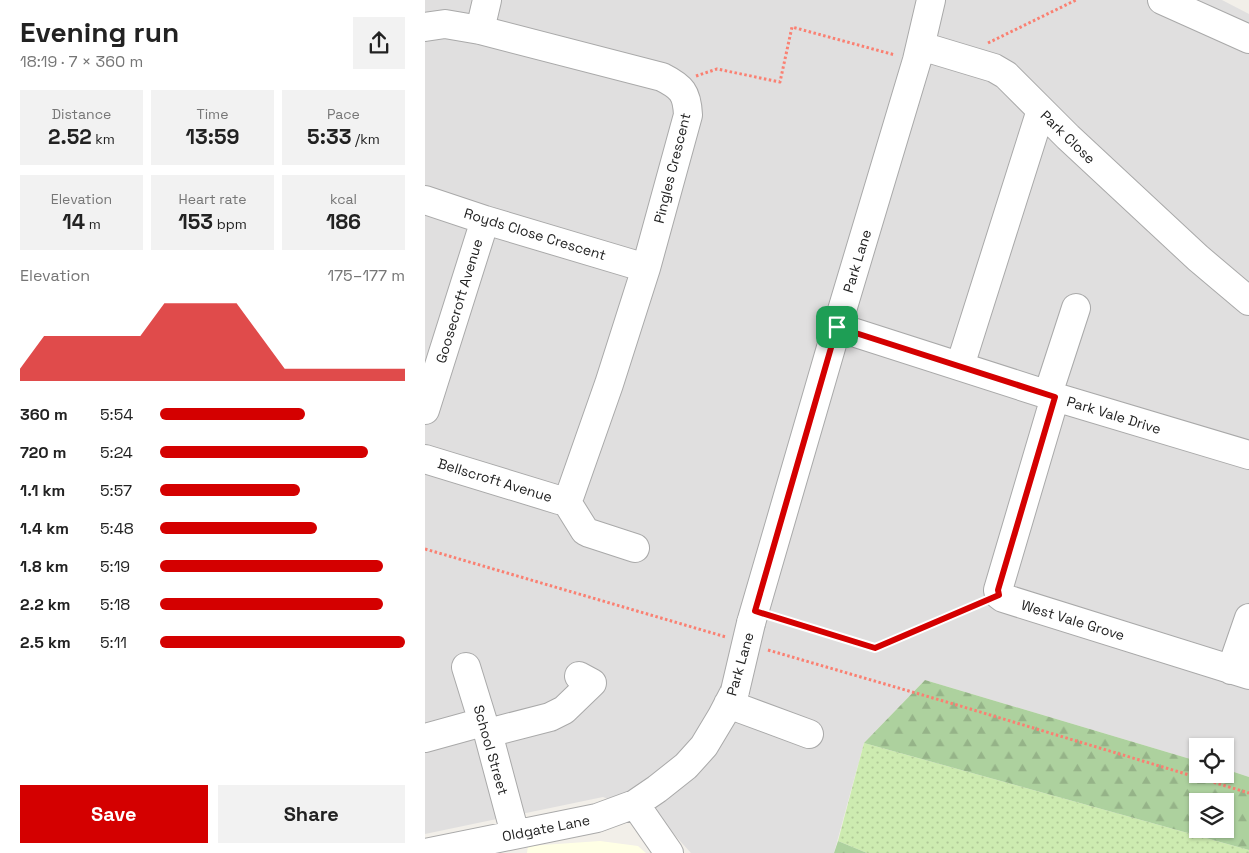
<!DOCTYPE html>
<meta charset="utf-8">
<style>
body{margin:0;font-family:"Space Grotesk",sans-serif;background:#f2f2f2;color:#222;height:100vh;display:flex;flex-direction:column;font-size:19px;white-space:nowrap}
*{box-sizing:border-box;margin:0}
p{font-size:16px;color:#767676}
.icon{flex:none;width:28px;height:28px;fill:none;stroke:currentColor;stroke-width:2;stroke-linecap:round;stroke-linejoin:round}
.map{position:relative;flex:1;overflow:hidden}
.side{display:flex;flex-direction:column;background:#fff;width:425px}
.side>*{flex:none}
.tools{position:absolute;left:764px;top:738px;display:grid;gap:10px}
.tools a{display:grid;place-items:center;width:45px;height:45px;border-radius:0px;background:#fff;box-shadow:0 1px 4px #0004;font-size:25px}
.pin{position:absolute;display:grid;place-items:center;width:42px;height:42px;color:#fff;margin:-21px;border-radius:10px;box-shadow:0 2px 8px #0006}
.round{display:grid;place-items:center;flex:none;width:52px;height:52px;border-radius:0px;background:#f2f2f2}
.headline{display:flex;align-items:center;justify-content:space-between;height:85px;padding:0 20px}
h1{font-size:28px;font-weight:700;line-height:38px}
.stats{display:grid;grid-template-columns:repeat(3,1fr);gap:8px;height:85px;padding:5px 20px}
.stats div{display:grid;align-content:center;border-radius:0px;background:#f2f2f2;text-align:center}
.stats b{font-size:21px;font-weight:700}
.stats small{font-size:14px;font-weight:400}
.stats p{font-size:14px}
.chart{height:140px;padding:10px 20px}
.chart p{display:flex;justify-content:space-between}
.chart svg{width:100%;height:90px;margin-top:5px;fill:#d40000;opacity:.7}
.cta{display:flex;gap:10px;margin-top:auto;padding:10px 20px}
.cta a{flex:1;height:58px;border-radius:0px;background:#d40000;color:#fff;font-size:20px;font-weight:700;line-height:58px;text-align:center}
.cta a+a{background:#f2f2f2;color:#222}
ul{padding:0 20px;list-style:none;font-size:16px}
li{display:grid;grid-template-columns:80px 60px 1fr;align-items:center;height:38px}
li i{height:12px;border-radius:6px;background:#d40000}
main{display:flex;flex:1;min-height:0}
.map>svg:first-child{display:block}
</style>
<main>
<section class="side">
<div class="headline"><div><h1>Evening run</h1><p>18:19 · 7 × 360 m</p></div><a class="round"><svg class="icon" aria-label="share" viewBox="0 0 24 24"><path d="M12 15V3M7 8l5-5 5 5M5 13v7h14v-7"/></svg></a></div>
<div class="stats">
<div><p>Distance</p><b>2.52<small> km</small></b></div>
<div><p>Time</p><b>13:59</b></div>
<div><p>Pace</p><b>5:33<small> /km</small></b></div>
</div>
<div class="stats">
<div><p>Elevation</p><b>14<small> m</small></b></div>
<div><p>Heart rate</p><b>153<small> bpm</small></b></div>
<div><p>kcal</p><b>186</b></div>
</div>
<div class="chart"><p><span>Elevation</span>175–177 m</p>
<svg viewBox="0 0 160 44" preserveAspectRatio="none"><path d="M0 44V38L10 22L20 22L30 22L40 22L50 22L60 6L70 6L80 6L90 6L100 22L110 38L120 38L130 38L140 38L150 38L160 38V44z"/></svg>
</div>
<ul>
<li><b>360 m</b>5:54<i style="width:59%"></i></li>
<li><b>720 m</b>5:24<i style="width:85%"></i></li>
<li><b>1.1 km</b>5:57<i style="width:57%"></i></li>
<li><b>1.4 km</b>5:48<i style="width:64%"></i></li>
<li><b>1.8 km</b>5:19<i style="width:91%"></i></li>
<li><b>2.2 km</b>5:18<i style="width:91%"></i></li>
<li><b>2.5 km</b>5:11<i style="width:100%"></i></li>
</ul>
<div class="cta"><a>Save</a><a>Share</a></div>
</section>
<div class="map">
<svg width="824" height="853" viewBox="0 0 824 853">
<defs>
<pattern id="grass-dots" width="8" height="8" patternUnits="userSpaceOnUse" patternTransform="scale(1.25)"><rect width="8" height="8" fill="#cdebb0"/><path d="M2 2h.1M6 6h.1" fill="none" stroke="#b0c997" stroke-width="1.8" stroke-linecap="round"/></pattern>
<pattern id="forest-firs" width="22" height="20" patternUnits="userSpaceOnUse" patternTransform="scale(1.25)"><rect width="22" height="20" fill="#add19e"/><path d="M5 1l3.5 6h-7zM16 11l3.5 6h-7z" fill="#95b388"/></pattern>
</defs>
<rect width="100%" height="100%" fill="#f2efe9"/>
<!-- residential -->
<path fill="#e0dfdf" d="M 0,0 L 797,0 L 824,14 L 824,777 L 800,769 L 800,746 L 772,746 L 772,761 L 500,680 L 439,743 L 409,853 L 266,853 L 235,819 L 178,797 L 0,834 Z"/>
<!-- education -->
<path fill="#ffffe5" d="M 175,841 L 213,846 L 221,853 L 102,853 L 103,846 Z"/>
<!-- grass -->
<path fill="url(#grass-dots)" d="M 439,743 L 824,850 L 824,853 L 442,853 L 413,841 Z"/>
<!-- forest -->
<path fill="url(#forest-firs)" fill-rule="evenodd" d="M 500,680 L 772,761 L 772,774 L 800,774 L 800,769 L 824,777 L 824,850 L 439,743 ZM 772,801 L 800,801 L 800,829 L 772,829 Z
M 413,841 L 442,853 L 409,853 Z"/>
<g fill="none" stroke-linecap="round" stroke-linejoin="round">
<!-- minor casing -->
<g stroke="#a9a9a9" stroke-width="30">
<path id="minor" d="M 737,0 L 824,39
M 0,27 L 20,24 L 55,30 L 237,77 C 257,87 262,93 263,115 L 221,268 L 184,384 L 145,495 L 140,499
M 55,30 L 62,0
M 496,46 L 569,68 L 581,75 L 643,137 L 773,258 L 824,301
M 0,200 L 60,220 L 221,268
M 412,327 L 630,397 L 824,455
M 535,366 L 616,110
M 623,394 L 651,308
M 630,397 L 573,590 L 574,595 L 578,598 L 824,675
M 0,410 L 60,220
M 0,459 L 134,500 L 140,499
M 140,499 L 160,531 L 164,533 L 210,548
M 326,623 L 412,327 L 492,60 L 506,0
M 41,667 L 58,722 L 63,733 L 90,834
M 806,670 L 824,618
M 303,704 L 384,734
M 63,733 L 125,717 L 139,710 L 167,683 L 154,676
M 0,738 L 58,722
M 210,804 L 244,853
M 0,853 L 172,818 L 210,804 L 232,789 L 261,766 L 279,746 L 297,716 L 310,691"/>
</g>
<!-- path -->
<path stroke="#fa8072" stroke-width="3" stroke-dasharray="2.5 2.5" stroke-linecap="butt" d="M 563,43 L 651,0
M 271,76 L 292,69 L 355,82 L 367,27 L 470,55
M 0,549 L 301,637
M 349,617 L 450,648 L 555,603
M 343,650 L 532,705 L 824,793"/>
<!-- minor -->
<use href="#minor" stroke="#fff" stroke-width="28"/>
<!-- minor-bridge casing -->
<g stroke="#a9a9a9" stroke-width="30" stroke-linecap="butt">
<path id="minor-bridge" d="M 310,691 L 326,623"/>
</g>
<!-- minor-bridge -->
<use href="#minor-bridge" stroke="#fff" stroke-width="28"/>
</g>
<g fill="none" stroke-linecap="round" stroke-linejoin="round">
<!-- route casing -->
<g stroke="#fff" stroke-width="10">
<path id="route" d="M 412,327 L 630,397 L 573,590 L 574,595 L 450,648 L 330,611 Z"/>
</g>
<!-- route -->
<use href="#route" stroke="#d40000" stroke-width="6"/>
</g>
<g text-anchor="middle" stroke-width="5" stroke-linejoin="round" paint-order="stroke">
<!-- street labels -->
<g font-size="14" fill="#222" stroke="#fff">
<text transform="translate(643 137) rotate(44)" y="5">Park Close</text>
<text transform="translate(247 168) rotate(-76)" y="5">Pingles Crescent</text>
<text transform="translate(110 234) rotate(17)" y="5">Royds Close Crescent</text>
<text transform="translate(432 261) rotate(-73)" y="5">Park Lane</text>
<text transform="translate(34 301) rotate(-73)" y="5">Goosecroft Avenue</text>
<text transform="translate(689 415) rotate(17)" y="5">Park Vale Drive</text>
<text transform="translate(70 480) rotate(17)" y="5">Bellscroft Avenue</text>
<text transform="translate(648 620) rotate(17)" y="5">West Vale Grove</text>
<text transform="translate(315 664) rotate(-74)" y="5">Park Lane</text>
<text transform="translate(66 750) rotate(74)" y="5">School Street</text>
<text transform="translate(121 828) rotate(-11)" y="5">Oldgate Lane</text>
</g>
</g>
</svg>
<div class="tools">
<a><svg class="icon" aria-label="locate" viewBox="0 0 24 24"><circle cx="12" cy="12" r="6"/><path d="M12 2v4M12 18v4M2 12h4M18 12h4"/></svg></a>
<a><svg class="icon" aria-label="layers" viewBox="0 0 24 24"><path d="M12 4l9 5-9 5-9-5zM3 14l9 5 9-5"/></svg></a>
</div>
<div class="pin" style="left:412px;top:327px;background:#1e9e55"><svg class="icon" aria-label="arrive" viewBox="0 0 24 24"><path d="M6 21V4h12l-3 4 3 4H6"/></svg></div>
</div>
</main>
